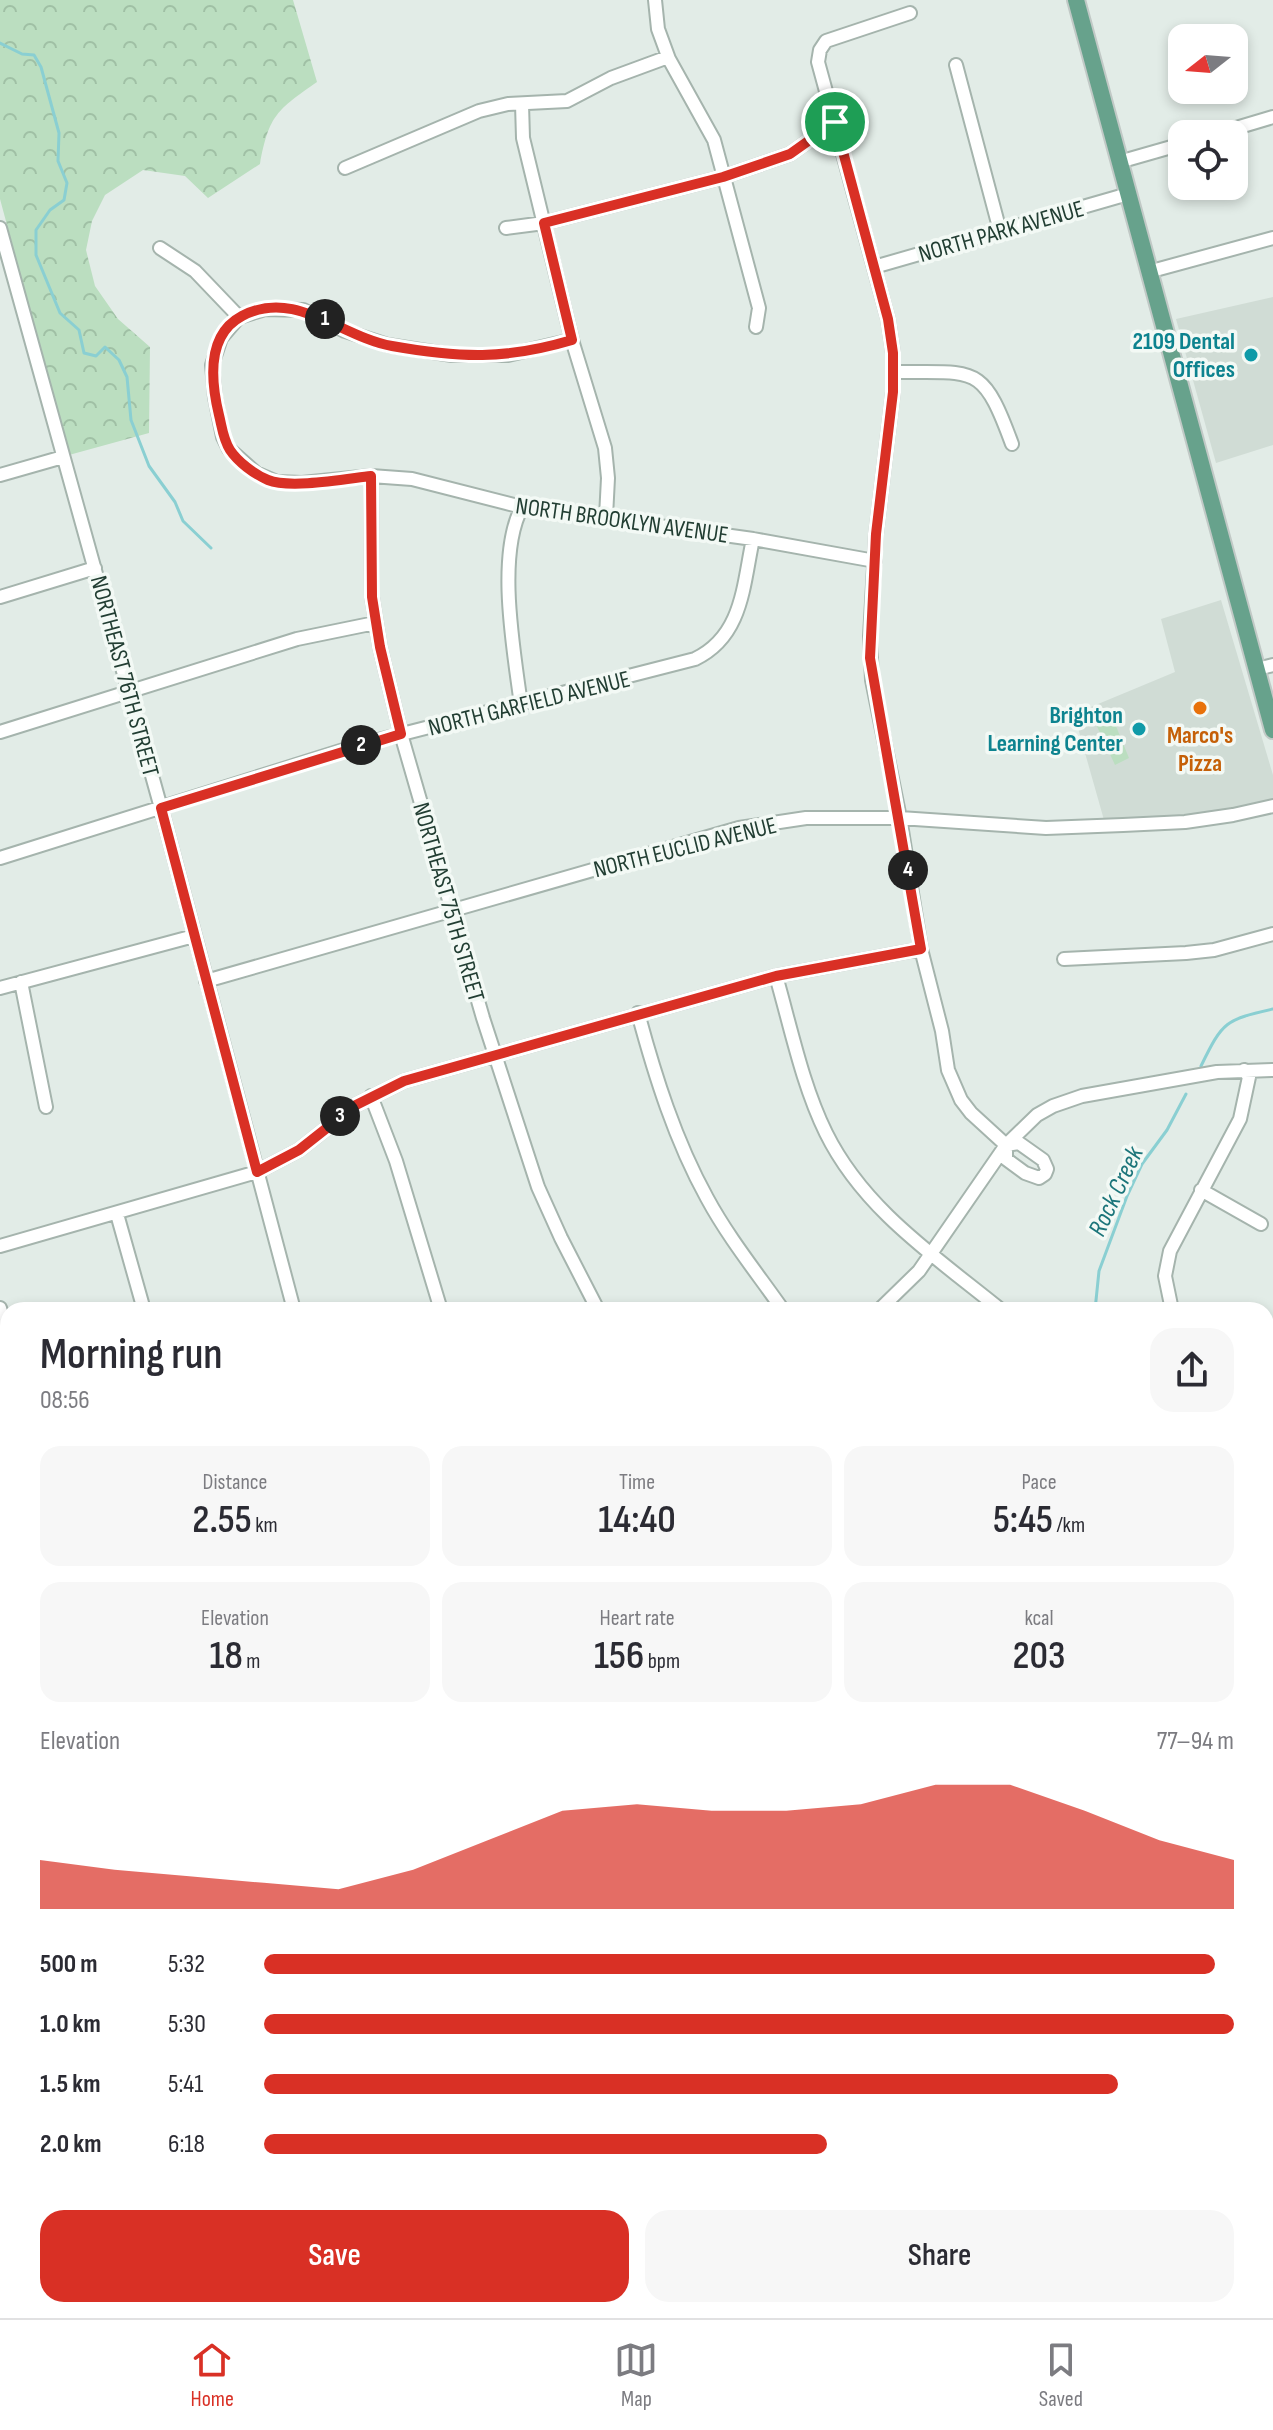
<!DOCTYPE html>
<meta charset="utf-8">
<style>
body{margin:0;font-family:"Sofia Sans Condensed",sans-serif;background:#f7f7f7;color:#2b2b33;height:100vh;display:flex;flex-direction:column;font-size:30px;white-space:nowrap}
*{box-sizing:border-box;margin:0}
p{font-size:26px;color:#7c7c81}
.icon{flex:none;width:44px;height:44px;fill:none;stroke:currentColor;stroke-width:2;stroke-linecap:round;stroke-linejoin:round}
.map{position:relative;flex:1;overflow:hidden}
.drawer{position:absolute;left:0px;top:1302px;width:1274px;height:1016px;display:flex;flex-direction:column;background:#fff;border-radius:24px 24px 0 0;box-shadow:0 4px 12px #0003}
.drawer>*{flex:none}
.needle{width:52px;rotate:253deg}
.controls{position:absolute;left:1168px;top:24px;display:grid;gap:16px}
.controls a{display:grid;place-items:center;width:80px;height:80px;border-radius:16px;background:#fff;box-shadow:0 4px 12px #0003;font-size:40px}
.pin{position:absolute;display:grid;place-items:center;width:68px;height:68px;color:#fff;margin:-34px;border:4px solid #fff;border-radius:50%;box-shadow:0 2px 8px #0007}
.km{position:absolute;width:40px;height:40px;margin:-20px;border-radius:50%;background:#222;color:#fff;font-size:22px;line-height:40px;text-align:center}
.round{display:grid;place-items:center;flex:none;width:84px;height:84px;border-radius:24px;background:#f7f7f7}
.headline{display:flex;align-items:center;justify-content:space-between;height:136px;padding:0 40px}
h1{font-size:44px;font-weight:600;line-height:60px}
.figures{display:grid;grid-template-columns:repeat(3,1fr);gap:12px;height:136px;padding:8px 40px}
.figures div{display:grid;align-content:center;border-radius:20px;background:#f7f7f7;text-align:center}
.figures b{font-size:40px;font-weight:600}
.figures small{font-size:22px;font-weight:400}
.figures p{font-size:22px}
.chart{height:224px;padding:16px 40px}
.chart p{display:flex;justify-content:space-between}
.chart svg{width:100%;height:144px;margin-top:8px;fill:#d93025;opacity:.7}
.action{display:flex;gap:16px;margin-top:auto;padding:16px 40px}
.action a{flex:1;height:92px;border-radius:24px;background:#d93025;color:#fff;font-size:32px;font-weight:600;line-height:92px;text-align:center}
.action a+a{background:#f7f7f7;color:#2b2b33}
ul{padding:0 40px;list-style:none;font-size:26px}
li{display:grid;grid-template-columns:128px 96px 1fr;align-items:center;height:60px}
li i{height:20px;border-radius:10px;background:#d93025}
.tabs{display:flex;justify-content:space-around;align-items:center;height:112px;border-top:2px solid #e1e1e2;background:#fff;font-size:22px;color:#7c7c81}
.tabs a{display:grid;justify-items:center;gap:4px}
.tabs .current{color:#d93025}
.map>svg:first-child{display:block}
</style>
<div class="map">
<svg width="1273" height="2318" viewBox="0 0 1273 2318">
<defs>
<pattern id="forest-crowns" width="20" height="18" patternUnits="userSpaceOnUse" patternTransform="scale(2)"><rect width="20" height="18" fill="#bbdec0"/><path d="M2 6a3 3 0 1 1 6 0M12 15a3 3 0 1 1 6 0" fill="none" stroke="#a0c0a5"/></pattern>
</defs>
<rect width="100%" height="100%" fill="#e2ece7"/>
<!-- built -->
<path fill="#d0dcd5" d="M 1273,297 L 1273,445 L 1216,463 L 1176,319 Z
M 1221,600 L 1273,775 L 1273,800 L 1207,813 L 1104,820 L 1074,714 L 1175,672 L 1161,619 Z"/>
<!-- forest -->
<path fill="url(#forest-crowns)" d="M 0,0 L 293,0 L 317,82 C 277,110 269,115 260,164 L 208,198 L 185,176 L 143,170 L 105,195 L 92,221 L 86,250 L 95,286 L 118,319 L 150,347 L 149,433 L 69,455 L 0,199 Z
M 1109,709 L 1129,758 L 1115,765 L 1093,718 Z
M 317,2310 L 563,2310 L 565,2318 L 289,2318 Z"/>
<g fill="none" stroke-linecap="round" stroke-linejoin="round">
<!-- stream -->
<path stroke="#8acfd2" stroke-width="3" d="M 0,43 L 22,54 L 34,55 L 41,67 L 59,133 L 58,161 L 67,183 L 64,200 L 50,210 L 36,230 L 36,255 L 60,313 L 79,330 L 84,353 L 96,356 L 105,347 L 119,360 L 127,377 L 131,420 L 149,466 L 175,502 L 183,521 L 211,548
M 1201,1066 C 1223,1021 1225,1020 1273,1009
M 1095,1310 L 1099,1271 L 1127,1196 L 1142,1164 L 1167,1130 L 1186,1094
M 1266,1696 L 1273,1727"/>
<!-- minor casing -->
<g stroke="#a5b4ad" stroke-width="16">
<path id="minor" d="M 655,0 L 658,29 L 669,59 L 714,140 L 759,308 L 756,327
M 910,13 L 826,41 L 820,50 L 818,62 L 888,319 L 893,353 L 893,392 L 876,534 L 870,636 L 872,680 L 900,818 L 921,949 L 942,1031 L 948,1070 L 961,1100 L 971,1113 L 1006,1145
M 956,65 L 1000,231
M 522,104 L 523,138 L 572,340 L 605,448 L 608,478 L 606,517
M 1216,134 L 1273,117
M 1119,162 L 1182,144
M 345,168 L 479,111 L 508,104 L 567,101 L 611,78 L 668,57
M 0,228 L 161,808 L 294,1310
M 506,228 L 544,223 L 723,177 L 790,154 L 856,107
M 160,248 L 195,271 L 239,317
M 874,267 L 1128,194
M 1148,272 L 1273,238
M 572,340 L 508,355 L 452,355 L 388,345 L 345,331 L 303,310 L 265,309 L 239,317 L 221,338 L 212,365 L 215,397 L 223,437 L 229,449 L 256,473 L 277,482 L 302,483 L 371,476 L 412,479 L 522,507 L 753,539 L 875,561
M 894,372 C 976,373 982,362 1012,444
M 0,475 L 63,457
M 371,476 L 372,597 L 380,647 L 401,734 L 483,1018 L 538,1187 L 561,1238 L 598,1310
M 0,597 L 95,568
M 1257,669 L 1273,665
M 521,705 C 514,651 496,556 522,507
M 0,732 L 297,639 L 375,623
M 0,858 L 363,744 L 695,659 C 743,636 743,585 753,539
M 1064,959 L 1186,953 L 1214,950 L 1273,934
M 776,976 C 791,1028 802,1084 826,1133 C 864,1210 936,1257 1001,1310
M 206,981 L 739,828 L 806,818 L 900,818 L 1046,828 L 1123,825 L 1185,822 L 1233,815 L 1273,806
M 21,982 L 46,1107
M 0,988 L 194,936
M 638,1013 C 655,1076 675,1140 707,1198 C 728,1237 757,1273 783,1310
M 371,1096 L 396,1161 L 441,1310
M 1019,1143 L 1043,1160 L 1047,1169 L 1045,1174 L 1039,1178 L 1025,1173 L 1006,1159 L 1006,1145 Z
M 1201,1190 L 1261,1224
M 117,1214 L 144,1310
M 0,1246 L 257,1172 L 299,1150 L 356,1105 L 404,1081 L 776,976 L 921,949
M 0,1308 L 8,1337
M 879,1310 L 919,1271 L 1006,1145 L 1037,1115 L 1053,1106 L 1082,1096 L 1217,1072 L 1273,1070
M 1172,1310 L 1165,1276 L 1170,1251 L 1240,1119 L 1249,1077 L 1244,1070
M 1266,1366 L 1273,1366
M 1266,1451 L 1273,1449
M 1266,1894 L 1273,1917
M 0,1937 L 8,1935
M 1266,2013 L 1273,2011
M 0,2075 L 8,2104
M 1266,2244 L 1273,2243
M 64,2310 L 66,2318
M 196,2310 L 199,2318
M 571,2310 L 573,2318
M 857,2310 L 861,2318
M 1011,2310 L 1013,2318
M 1153,2310 L 1156,2318
M 258,2318 L 286,2310
M 1027,2318 L 1054,2310"/>
</g>
<!-- major casing -->
<g stroke="#c1c9c6" stroke-width="20">
<path id="major" d="M 1076,0 L 1273,730"/>
</g>
<!-- minor -->
<use href="#minor" stroke="#fff" stroke-width="12"/>
<!-- major -->
<use href="#major" stroke="#67a28c" stroke-width="16"/>
</g>
<g fill="none" stroke-linecap="round" stroke-linejoin="round">
<!-- route casing -->
<g stroke="#fff" stroke-width="16">
<path id="route" d="M 835,122 L 888,319 L 893,353 L 893,392 L 876,534 L 870,658 L 921,949 L 776,976 L 404,1081 L 356,1105 L 299,1150 L 257,1172 L 161,808 L 401,734 L 380,647 L 372,597 L 371,476 C 345,479 290,489 268,480 C 254,474 238,462 230,450 C 223,439 222,427 219,415 C 211,382 206,335 242,316 C 295,288 341,337 392,346 C 460,358 505,360 572,340 L 544,223 L 723,177 L 790,154 Z"/>
</g>
<!-- route -->
<use href="#route" stroke="#d93025" stroke-width="10"/>
</g>
<!-- markers -->
<g fill="#0f9aa8" stroke="#f3f9f5" stroke-width="3">
<circle cx="1251" cy="355" r="8"/>
<circle cx="1139" cy="729" r="8"/>
</g>
<circle fill="#e8710a" stroke="#f3f9f5" stroke-width="3" cx="1200" cy="708" r="8"/>
<g text-anchor="middle" stroke-width="7" stroke-linejoin="round" paint-order="stroke">
<!-- street labels -->
<g font-size="24" fill="#223e33" stroke="#f3f9f5">
<text transform="translate(1001 231) rotate(-16)" y="8">NORTH PARK AVENUE</text>
<text transform="translate(622 520) rotate(8)" y="8">NORTH BROOKLYN AVENUE</text>
<text transform="translate(125 676) rotate(75)" y="8">NORTHEAST 76TH STREET</text>
<text transform="translate(529 703) rotate(-14)" y="8">NORTH GARFIELD AVENUE</text>
<text transform="translate(685 847) rotate(-14)" y="8">NORTH EUCLID AVENUE</text>
<text transform="translate(449 902) rotate(74)" y="8">NORTHEAST 75TH STREET</text>
</g>
<!-- culture labels -->
<g font-size="24" font-weight="bold" fill="#0d838f" stroke="#f3f9f5" text-anchor="end">
<text x="1235" y="349">2109 Dental<tspan x="1235" dy="28">Offices</tspan></text>
<text x="1123" y="723">Brighton<tspan x="1123" dy="28">Learning Center</tspan></text>
</g>
<!-- food labels -->
<g font-size="24" font-weight="bold" fill="#c56008" stroke="#f3f9f5">
<text x="1200" y="743">Marco's<tspan x="1200" dy="28">Pizza</tspan></text>
</g>
<!-- water labels -->
<g font-size="26" font-style="italic" fill="#1c757a" stroke="#f3f9f5">
<text transform="translate(1115 1191) rotate(-65)" y="9">Rock Creek</text>
</g>
</g>
</svg>
<div class="controls">
<a><svg class="needle" viewBox="-14 -14 28 28"><path d="M0-13l5 13h-10z" fill="#e53935"/><path d="M0 13l5-13h-10z" fill="#7c7c81"/></svg></a>
<a><svg class="icon" aria-label="locate" viewBox="0 0 24 24"><circle cx="12" cy="12" r="6"/><path d="M12 2v4M12 18v4M2 12h4M18 12h4"/></svg></a>
</div>
<div class="pin" style="left:835px;top:122px;background:#1e9e55"><svg class="icon" aria-label="arrive" viewBox="0 0 24 24"><path d="M6 21V4h12l-3 4 3 4H6"/></svg></div>
<b class="km" style="left:325px;top:319px">1</b>
<b class="km" style="left:361px;top:745px">2</b>
<b class="km" style="left:340px;top:1116px">3</b>
<b class="km" style="left:908px;top:870px">4</b>
<section class="drawer">
<div class="headline"><div><h1>Morning run</h1><p>08:56</p></div><a class="round"><svg class="icon" aria-label="share" viewBox="0 0 24 24"><path d="M12 15V3M7 8l5-5 5 5M5 13v7h14v-7"/></svg></a></div>
<div class="figures">
<div><p>Distance</p><b>2.55<small> km</small></b></div>
<div><p>Time</p><b>14:40</b></div>
<div><p>Pace</p><b>5:45<small> /km</small></b></div>
</div>
<div class="figures">
<div><p>Elevation</p><b>18<small> m</small></b></div>
<div><p>Heart rate</p><b>156<small> bpm</small></b></div>
<div><p>kcal</p><b>203</b></div>
</div>
<div class="chart"><p><span>Elevation</span>77–94 m</p>
<svg viewBox="0 0 160 44" preserveAspectRatio="none"><path d="M0 44V29L10 32L20 34L30 36L40 38L50 32L60 23L70 14L80 12L90 14L100 14L110 12L120 6L130 6L140 14L150 23L160 29V44z"/></svg>
</div>
<ul>
<li><b>500 m</b>5:32<i style="width:98%"></i></li>
<li><b>1.0 km</b>5:30<i style="width:100%"></i></li>
<li><b>1.5 km</b>5:41<i style="width:88%"></i></li>
<li><b>2.0 km</b>6:18<i style="width:58%"></i></li>
</ul>
<div class="action"><a>Save</a><a>Share</a></div>
</section>
</div>
<nav class="tabs">
<a class="current"><svg class="icon" aria-label="home" viewBox="0 0 24 24"><path d="M3 11l9-7 9 7M6 9v11h12V9"/></svg>Home</a>
<a><svg class="icon" aria-label="map" viewBox="0 0 24 24"><path d="M3 6l6-2 6 2 6-2v14l-6 2-6-2-6 2zM9 4v14M15 6v14"/></svg>Map</a>
<a><svg class="icon" aria-label="saved" viewBox="0 0 24 24"><path d="M7 4h10v16l-5-4-5 4z"/></svg>Saved</a>
</nav>
